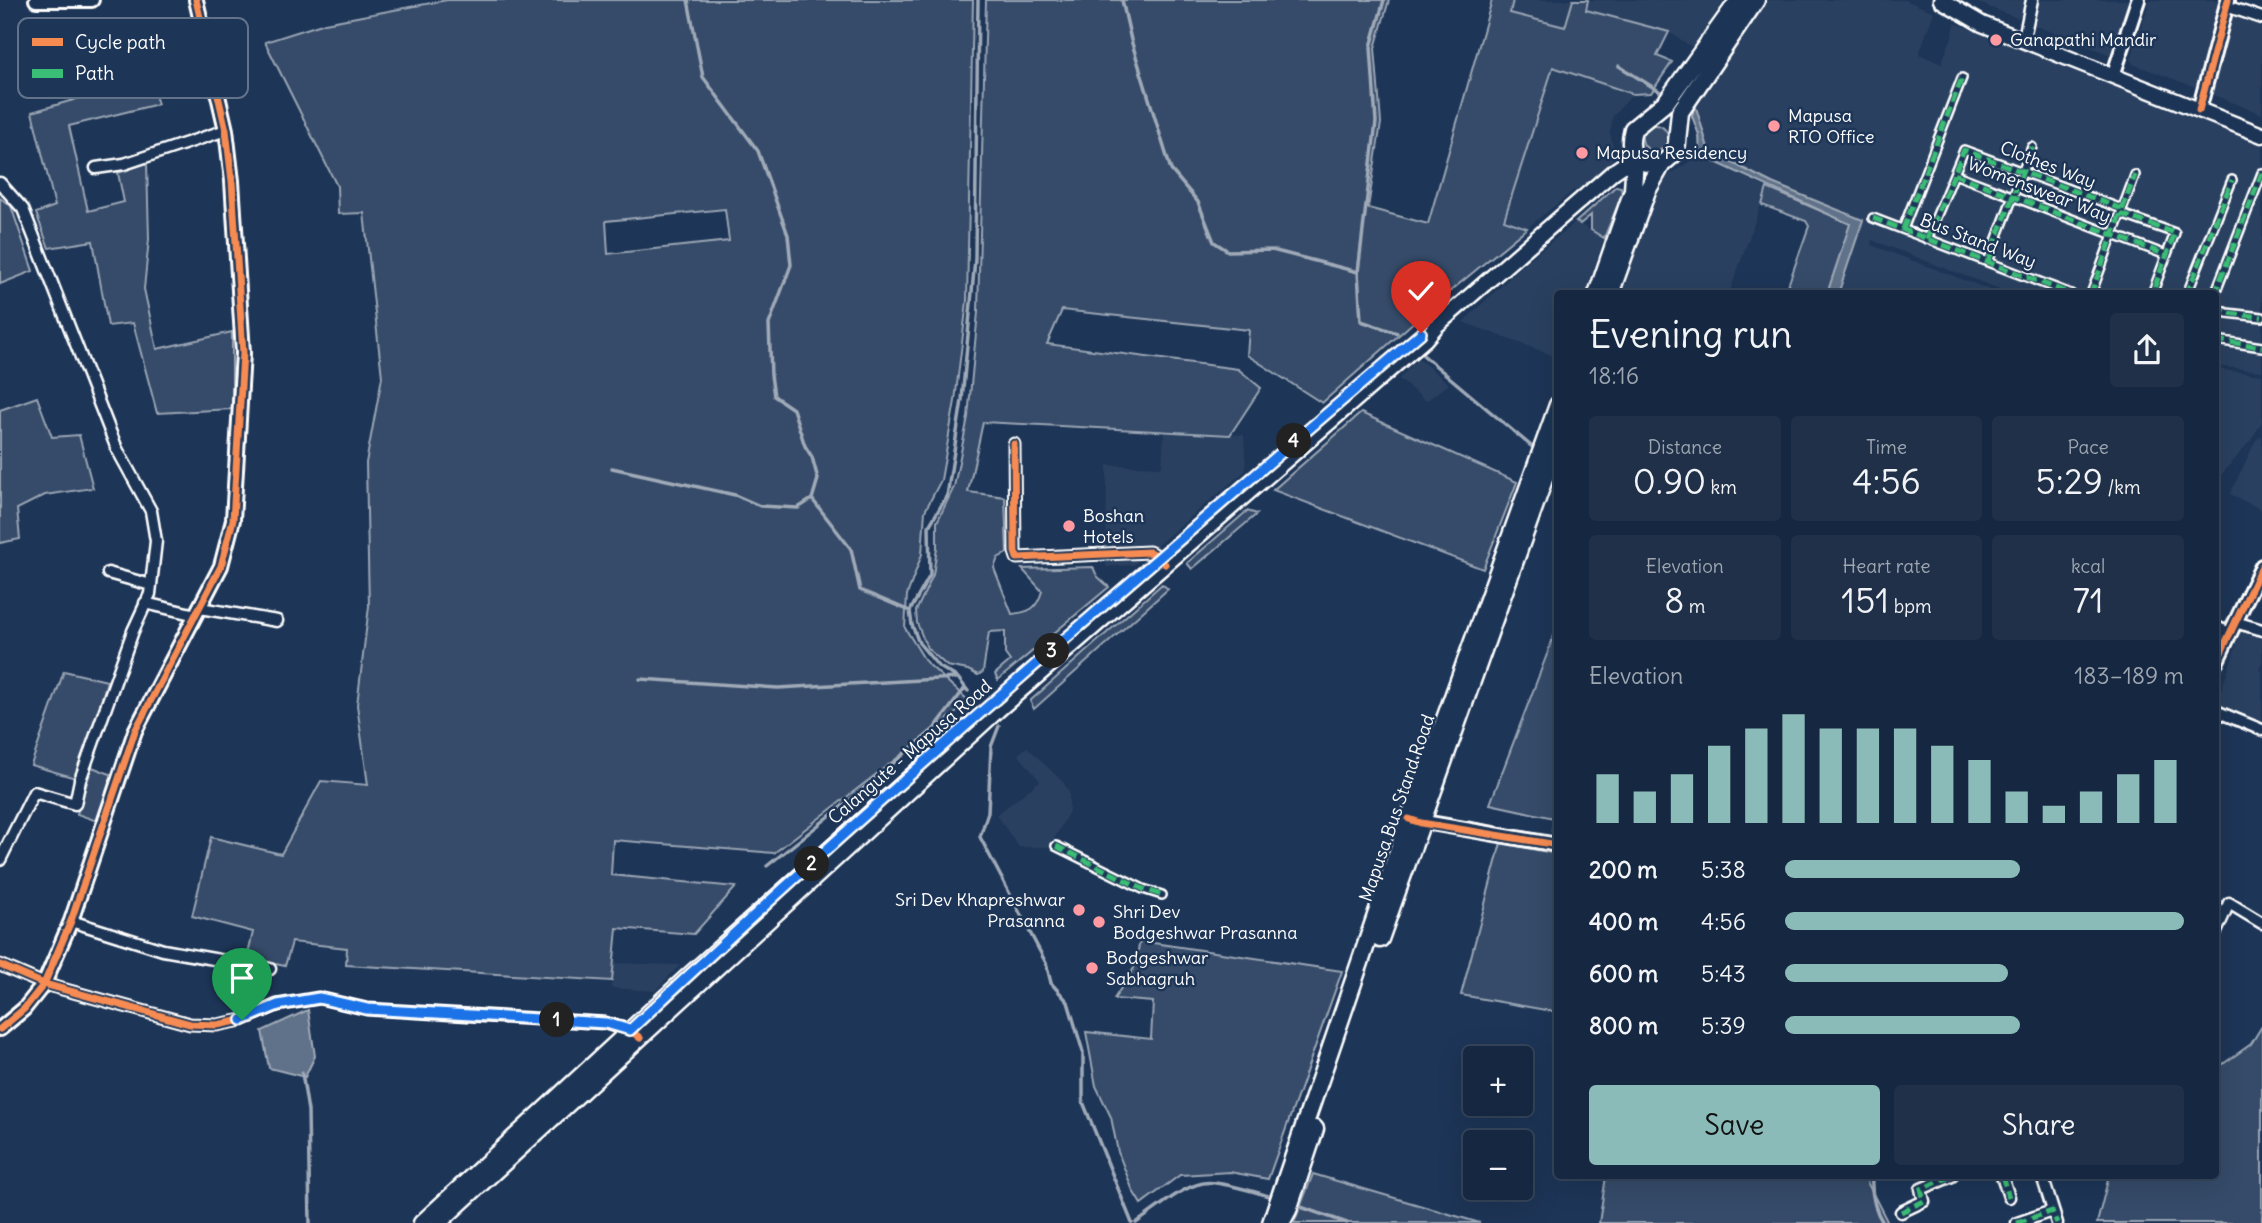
<!DOCTYPE html>
<meta charset="utf-8">
<style>
body{margin:0;font-family:Delius,sans-serif;background:#1f3048;color:#f1f3f6;height:100vh;display:flex;flex-direction:column;font-size:26px;white-space:nowrap}
*{box-sizing:border-box;margin:0}
p{font-size:23px;color:#9ea6b1}
.icon{flex:none;width:38px;height:38px;fill:none;stroke:currentColor;stroke-width:2;stroke-linecap:round;stroke-linejoin:round}
.map{position:relative;flex:1;overflow:hidden}
.drawer{position:absolute;left:1554px;top:290px;width:665px;height:889px;display:flex;flex-direction:column;background:#162841;border-radius:7px;box-shadow:0 7px 28px #0002,0 0 0 2px #35445a}
.drawer>*{flex:none}
.buttons{position:absolute;left:1463px;top:1046px;display:grid;gap:14px}
.buttons a{display:grid;place-items:center;width:70px;height:70px;border-radius:7px;background:#162841;box-shadow:0 7px 28px #0002,0 0 0 2px #35445a;font-size:35px}
.pin{position:absolute;display:grid;place-items:center;width:60px;height:60px;color:#fff;margin:-72px -30px;border-radius:50% 50% 50% 0;rotate:-45deg;box-shadow:0 0 7px #0007}
.pin .icon{rotate:45deg}
.km{position:absolute;width:35px;height:35px;margin:-18px;border-radius:50%;background:#222;color:#fff;font-size:19px;line-height:35px;text-align:center}
.round{display:grid;place-items:center;flex:none;width:74px;height:74px;border-radius:7px;background:#1f3048}
.overview{display:flex;align-items:center;justify-content:space-between;height:119px;padding:0 35px}
h1{font-size:38px;font-weight:600;line-height:52px}
.stats{display:grid;grid-template-columns:repeat(3,1fr);gap:10px;height:119px;padding:7px 35px}
.stats div{display:grid;align-content:center;border-radius:7px;background:#1f3048;text-align:center}
.stats b{font-size:35px;font-weight:600}
.stats small{font-size:19px;font-weight:400}
.stats p{font-size:19px}
.chart{height:196px;padding:14px 35px}
.chart p{display:flex;justify-content:space-between}
.chart svg{width:100%;height:126px;margin-top:7px;stroke:#8bbbb9;stroke-width:6}
.button{display:flex;gap:14px;margin-top:auto;padding:14px 35px}
.button a{flex:1;height:80px;border-radius:7px;background:#8bbbb9;color:#111;font-size:28px;font-weight:600;line-height:80px;text-align:center}
.button a+a{background:#1f3048;color:#f1f3f6}
ul{padding:0 35px;list-style:none;font-size:23px}
li{display:grid;grid-template-columns:112px 84px 1fr;align-items:center;height:52px}
li i{height:18px;border-radius:9px;background:#8bbbb9}
.map>svg:first-child{display:block}
</style>
<div class="map">
<svg width="2262" height="1223" viewBox="0 0 2262 1223">
<rect width="100%" height="100%" fill="#1d3557"/>
<filter id="ink" filterUnits="userSpaceOnUse"><feTurbulence type="fractalNoise" baseFrequency=".0143" numOctaves="2"/><feDisplacementMap in="SourceGraphic" scale="14" xChannelSelector="R" yChannelSelector="G"/><feConvolveMatrix kernelMatrix="1 2 1 2 8 2 1 2 1" color-interpolation-filters="sRGB"/></filter>
<g filter="url(#ink)">
<!-- built -->
<path fill="#2a4161" d="M 1513,0 L 1724,0 L 1693,48 L 1669,32 L 1571,7 L 1565,27 L 1509,13 Z
M 1767,0 L 1905,0 L 1934,12 L 1919,54 L 1941,64 L 1952,37 L 1955,23 L 2262,143 L 2262,371 L 2216,366 L 2216,294 L 2012,294 L 1872,240 L 1871,245 L 2001,294 L 1838,294 L 1863,220 L 1772,183 L 1709,151 L 1695,104 Z
M 1971,0 L 2027,0 L 2026,14 L 2017,18 Z
M 2038,0 L 2131,0 L 2111,55 L 2031,24 L 2036,1 Z
M 2150,0 L 2222,0 L 2198,88 L 2133,64 L 2131,59 Z
M 2230,11 L 2262,21 L 2262,114 L 2206,92 Z
M 1553,67 L 1633,94 L 1613,116 L 1610,133 L 1615,155 L 1605,170 L 1588,184 L 1573,191 L 1527,228 L 1503,220 Z
M 1700,155 L 1767,188 L 1729,294 L 1620,294 L 1661,180 Z
M 1576,222 L 1604,238 L 1585,294 L 1558,294 L 1557,357 L 1463,322 L 1525,263 Z
M 1418,358 L 1449,384 L 1426,401 L 1399,379 Z
M 2216,369 L 2262,375 L 2262,422 L 2251,440 L 2216,481 Z
M 1164,432 L 1244,435 L 1246,470 L 1134,565 L 1106,567 L 1107,465 L 1162,467 Z
M 2262,435 L 2262,510 L 2230,494 L 2256,440 Z
M 2241,632 L 2262,639 L 2262,661 L 2259,670 L 2262,671 L 2262,724 L 2216,705 Z
M 1027,747 L 1063,782 L 1069,792 L 1069,811 L 1050,847 L 1019,847 L 996,815 L 1040,781 L 1018,754 Z
M 613,963 L 680,965 L 655,991 L 611,988 Z"/>
<!-- green -->
<path fill="#364b69" stroke="#9aa5b4" stroke-width="2" fill-rule="evenodd" d="M 447,0 L 973,0 L 967,301 L 955,401 L 941,480 L 925,511 L 922,554 L 907,595 L 905,628 L 926,662 L 970,702 L 774,853 L 613,840 L 611,875 L 736,887 L 694,934 L 617,928 L 612,981 L 346,965 L 347,948 L 292,942 L 285,966 L 247,958 L 253,932 L 192,916 L 211,837 L 281,854 L 321,781 L 368,785 L 357,705 L 369,606 L 366,463 L 382,377 L 364,213 L 338,214 L 337,186 L 265,42 L 325,23 ZM 725,209 L 729,241 L 608,254 L 606,221 Z
M 986,0 L 1389,0 L 1375,48 L 1381,123 L 1368,208 L 1428,224 L 1492,0 L 1513,0 L 1510,13 L 1565,27 L 1573,0 L 1588,0 L 1586,10 L 1669,32 L 1657,56 L 1672,62 L 1651,93 L 1633,94 L 1553,67 L 1504,220 L 1527,228 L 1425,312 L 1322,403 L 1247,355 L 1249,330 L 1062,310 L 1047,344 L 1238,369 L 1261,388 L 1230,435 L 983,422 L 968,492 L 1005,497 L 1007,553 L 998,558 L 994,568 L 1012,614 C 1030,612 1037,609 1042,591 L 1022,569 L 1093,567 L 1097,576 L 1109,587 L 998,680 L 995,674 L 1010,661 L 1005,654 L 1005,631 L 989,632 L 983,672 L 978,675 L 968,670 L 947,666 L 927,648 L 917,623 L 916,611 L 933,575 L 937,548 L 937,522 L 954,487 L 968,417 L 978,312 Z
M 149,78 L 158,104 L 69,126 L 88,211 L 124,202 L 118,173 L 147,163 L 149,239 L 144,289 L 157,349 L 232,332 L 232,409 L 157,413 L 133,323 L 108,326 L 93,241 L 49,248 L 36,213 L 55,206 L 32,112 Z
M1642 138a13 13 0 1 1 26 0a13 13 0 1 1-26 0Z
M 1616,186 L 1621,187 L 1622,195 L 1604,238 L 1591,230 L 1591,215 L 1580,224 L 1576,222 Z
M 1767,188 L 1851,224 L 1827,294 L 1785,294 L 1809,226 L 1806,221 L 1762,205 Z
M 0,198 L 11,206 L 33,271 L 0,284 Z
M 37,397 L 52,437 L 79,435 L 93,488 L 45,495 L 17,509 L 20,539 L 0,543 L 0,410 Z
M 1361,413 L 1517,482 L 1483,569 L 1273,490 Z
M 1247,511 L 1257,514 L 1192,569 L 1187,563 Z
M 1162,584 L 1168,589 L 1034,709 L 1030,701 Z
M 1557,628 L 1557,832 L 1552,831 L 1554,818 L 1490,804 Z
M 64,671 L 107,681 L 79,779 L 31,765 Z
M 92,767 L 113,775 L 97,821 L 77,814 Z
M 1501,843 L 1557,854 L 1557,1012 L 1461,995 Z
M 1140,941 L 1342,971 L 1268,1179 L 1230,1172 L 1180,1175 L 1141,1204 L 1133,1191 L 1118,1152 L 1111,1117 L 1096,1086 L 1086,1032 L 1151,1039 L 1153,1002 L 1114,999 L 1134,968 Z
M 2262,1026 L 2262,1223 L 2097,1223 L 2109,1176 L 2216,1176 L 2216,1069 L 2251,1044 Z
M 1313,1174 L 1480,1223 L 1294,1223 Z
M 1606,1176 L 1867,1176 L 1867,1182 L 1888,1223 L 1599,1223 Z"/>
<!-- water -->
<path fill="#617289" stroke="#a0aab8" stroke-width="2" d="M 1695,104 L 1709,151 L 1772,183 L 1863,220 L 1838,294 L 1827,294 L 1850,224 L 1700,155 L 1699,135 L 1692,116 Z
M 308,1010 L 315,1056 L 305,1077 L 269,1068 L 262,1031 Z"/>
<g fill="none" stroke-linecap="round" stroke-linejoin="round">
<!-- stream -->
<path stroke="#a0aab8" stroke-width="3.5" d="M 688,0 L 703,77 L 758,151 L 788,235 L 791,265 L 769,324 L 771,375 L 774,396 L 793,409 L 805,446 L 812,457 L 818,479 L 812,499 L 851,549 L 860,590 L 910,611
M 1122,0 L 1131,40 L 1171,170 L 1198,202 L 1214,242 L 1228,251 L 1272,250 L 1358,272
M 1384,0 L 1371,47 L 1376,122 L 1358,272 L 1361,321 L 1397,333
M 1619,66 L 1659,91
M 1423,355 L 1537,451
M 612,468 L 735,495 L 760,506 L 798,508 L 812,499
M 640,679 L 778,688 L 956,678
M 968,691 L 958,678 L 938,666 L 919,643 L 912,625 L 910,611 L 930,575 L 929,526 L 947,496 L 962,400 L 975,259 L 978,0
M 999,726 L 991,747 L 988,812 L 980,837 L 1046,963 L 1051,983 L 1068,1002 L 1083,1052 L 1083,1102 L 1132,1223
M 767,866 L 841,807 L 934,729 L 965,688
M 302,1073 L 308,1111 L 310,1223
M 1872,1176 C 1871,1192 1874,1209 1883,1223
M 1295,1205 L 1347,1223
M 1136,1223 C 1157,1209 1179,1188 1203,1183 C 1216,1180 1260,1193 1274,1198"/>
<!-- pedestrian casing -->
<g stroke="#fff" stroke-width="12">
<path id="pedestrian" d="M 1954,174 L 2166,255
M 2121,214 L 2175,233 L 2152,294
M 1873,218 L 2071,294
M 1903,229 L 1962,78
M 1927,239 L 1964,150 L 2122,209
M 1988,262 L 2032,147
M 2091,294 L 2135,175
M 2187,294 L 2232,180
M 2215,294 L 2262,173
M 2216,308 L 2227,313 L 2262,317
M 2216,340 L 2262,347
M 1056,846 L 1143,889 L 1162,895"/>
</g>
<!-- minor casing -->
<g stroke="#fff" stroke-width="15">
<path id="minor" d="M 2226,6 L 2262,18
M 2025,33 L 2032,0
M 73,92 L 208,53
M 96,168 L 124,164 L 226,130
M 0,183 L 23,209 L 117,449 L 151,511 L 156,541 L 150,594 L 133,631 L 80,780 L 75,804 L 34,792 L 0,860
M 1014,444 L 1015,552 L 1017,558 L 1149,552 L 1159,557 L 1165,564
M 108,573 L 151,585
M 145,603 L 196,615
M 200,608 L 277,621
M 2235,622 L 2262,630
M 2216,627 L 2230,633
M 2216,711 L 2262,730
M 71,921 L 163,950 L 270,969
M 2216,932 L 2229,903 L 2262,923
M 0,965 L 44,984 L 190,1024 L 217,1025 L 242,1020 L 277,1005 L 319,998 L 367,1009 L 605,1023 L 631,1031
M 2002,1176 L 2009,1197
M 2042,1176 L 2057,1223
M 1901,1212 L 1924,1201 L 1921,1189 L 1952,1176
M 2017,1223 L 2052,1211"/>
</g>
<!-- tertiary casing -->
<g stroke="#fff" stroke-width="18">
<path id="tertiary" d="M 36,0 L 92,0
M 2113,76 L 2138,0
M 2199,110 L 2228,0
M 2216,663 L 2262,566
M 1413,820 L 1558,845
M 0,1029 L 24,1009 L 44,984 L 71,921 L 135,731 L 221,566 L 233,520 L 243,353 L 232,181 L 226,130 L 196,0"/>
</g>
<!-- secondary casing -->
<g stroke="#fff" stroke-width="19">
<path id="secondary" d="M 1941,0 L 1982,24 L 2262,135
M 421,1223 L 688,976 L 952,740
M 439,1223 L 998,710 L 1425,339 L 1437,325 L 1613,172 L 1635,157"/>
</g>
<!-- primary casing -->
<g stroke="#fff" stroke-width="21">
<path id="primary" d="M 1739,0 L 1666,102 L 1633,129 C 1626,154 1637,166 1662,164 L 1676,152 L 1680,112 L 1756,0
M 1597,294 L 1633,190 L 1635,157
M 1610,294 L 1647,191 L 1662,164
M 1380,939 L 1558,440
M 1271,1223 L 1409,819 L 1558,405
M 1281,1223 L 1288,1210 L 1315,1129"/>
</g>
<!-- pedestrian -->
<use href="#pedestrian" stroke="#1d3557" stroke-width="7"/>
<!-- minor -->
<use href="#minor" stroke="#1d3557" stroke-width="10"/>
<!-- tertiary -->
<use href="#tertiary" stroke="#1d3557" stroke-width="12"/>
<!-- secondary -->
<use href="#secondary" stroke="#1d3557" stroke-width="14"/>
<!-- primary -->
<use href="#primary" stroke="#1d3557" stroke-width="16"/>
<!-- quiet -->
<path stroke="#3abd76" stroke-width="5" stroke-dasharray="10 5" stroke-linecap="butt" d="M 1954,174 L 2166,255
M 2121,214 L 2175,233 L 2152,294
M 1873,218 L 2071,294
M 1903,229 L 1962,78
M 1927,239 L 1964,150 L 2122,209
M 1988,262 L 2032,147
M 2091,294 L 2135,175
M 2187,294 L 2232,180
M 2215,294 L 2262,173
M 2216,308 L 2227,313 L 2262,317
M 2216,340 L 2262,347
M 1056,846 L 1143,889 L 1162,895
M 2002,1176 L 2009,1197
M 1901,1212 L 1924,1201 L 1921,1189 L 1952,1176
M 2017,1223 L 2052,1211 L 2057,1223"/>
<!-- cycleway casing -->
<g stroke="#1d3557" stroke-width="11">
<path id="cycleway" d="M 2199,110 L 2228,0
M 1014,444 L 1015,552 L 1017,558 L 1149,552 L 1159,557 L 1165,564
M 2216,663 L 2262,566
M 1409,819 L 1421,823 L 1558,845
M 0,965 L 44,984 L 190,1024 L 217,1025 L 242,1020 L 277,1005 L 319,998 L 367,1009 L 605,1023 L 630,1030 L 640,1038
M 0,1029 L 24,1009 L 44,984 L 71,921 L 135,731 L 221,566 L 233,520 L 243,353 L 232,181 L 226,130 L 196,0"/>
</g>
<!-- cycleway -->
<use href="#cycleway" stroke="#f68b52" stroke-width="7"/>
</g>
</g>
<g fill="none" stroke-linecap="round" stroke-linejoin="round" filter="url(#ink)">
<!-- route casing -->
<g stroke="#fff" stroke-width="14">
<path id="route" d="M 242,1020 L 278,1005 L 319,998 L 367,1009 L 606,1023 L 630,1030 C 886,790 1154,561 1421,333"/>
</g>
<!-- route -->
<use href="#route" stroke="#1a73e8" stroke-width="9"/>
</g>
<!-- markers -->
<g fill="#ff9aa2" stroke="#1d3557" stroke-width="2.5">
<circle cx="1996" cy="40" r="7"/>
<circle cx="1774" cy="126" r="7"/>
<circle cx="1582" cy="153" r="7"/>
<circle cx="1069" cy="526" r="7"/>
<circle cx="1079" cy="910" r="7"/>
<circle cx="1099" cy="922" r="7"/>
<circle cx="1092" cy="968" r="7"/>
</g>
<g text-anchor="middle" stroke-width="5" stroke-linejoin="round" paint-order="stroke">
<!-- poi labels -->
<g font-size="18" fill="#fff" stroke="#1d3557" text-anchor="start">
<text x="2010" y="46">Ganapathi Mandir</text>
<text x="1788" y="122">Mapusa<tspan x="1788" dy="21">RTO Office</tspan></text>
<text x="1596" y="159">Mapusa Residency</text>
<text x="1083" y="522">Boshan<tspan x="1083" dy="21">Hotels</tspan></text>
<text x="1065" y="906" text-anchor="end">Sri Dev Khapreshwar<tspan x="1065" dy="21">Prasanna</tspan></text>
<text x="1113" y="918">Shri Dev<tspan x="1113" dy="21">Bodgeshwar Prasanna</tspan></text>
<text x="1106" y="964">Bodgeshwar<tspan x="1106" dy="21">Sabhagruh</tspan></text>
</g>
<!-- street labels -->
<g font-size="18" fill="#fff" stroke="#1d3557">
<text transform="translate(2048 165) rotate(21)" y="6">Clothes Way</text>
<text transform="translate(2039 190) rotate(21)" y="6">Womenswear Way</text>
<text transform="translate(1978 241) rotate(21)" y="6">Bus Stand Way</text>
<text transform="translate(910 752) rotate(-41)" y="6">Calangute - Mapusa Road</text>
<text transform="translate(1397 808) rotate(-71)" y="6">Mapusa Bus Stand Road</text>
</g>
</g>
<!-- legend -->
<rect x="18" y="18" width="230" height="80" rx="10" fill="#1d3557" stroke="#617289" stroke-width="2"/>
<rect x="32" y="38" width="31" height="8" fill="#f68b52"/>
<rect x="32" y="69" width="31" height="9" fill="#3abd76"/>
<g font-size="19" fill="#fff">
<text x="75" y="49">Cycle path</text>
<text x="75" y="80">Path</text>
</g>
</svg>
<div class="buttons">
<a>+</a>
<a>−</a>
</div>
<div class="pin" style="left:242px;top:1020px;background:#1e9e55"><svg class="icon" aria-label="arrive" viewBox="0 0 24 24"><path d="M6 21V4h12l-3 4 3 4H6"/></svg></div>
<div class="pin" style="left:1421px;top:333px;background:#d93025"><svg class="icon" aria-label="check" viewBox="0 0 24 24"><path d="M5 12l5 5 9-10"/></svg></div>
<b class="km" style="left:557px;top:1020px">1</b>
<b class="km" style="left:812px;top:864px">2</b>
<b class="km" style="left:1052px;top:651px">3</b>
<b class="km" style="left:1294px;top:441px">4</b>
<section class="drawer">
<div class="overview"><div><h1>Evening run</h1><p>18:16</p></div><a class="round"><svg class="icon" aria-label="share" viewBox="0 0 24 24"><path d="M12 15V3M7 8l5-5 5 5M5 13v7h14v-7"/></svg></a></div>
<div class="stats">
<div><p>Distance</p><b>0.90<small> km</small></b></div>
<div><p>Time</p><b>4:56</b></div>
<div><p>Pace</p><b>5:29<small> /km</small></b></div>
</div>
<div class="stats">
<div><p>Elevation</p><b>8<small> m</small></b></div>
<div><p>Heart rate</p><b>151<small> bpm</small></b></div>
<div><p>kcal</p><b>71</b></div>
</div>
<div class="chart"><p><span>Elevation</span>183–189 m</p>
<svg viewBox="0 0 160 44" preserveAspectRatio="none"><path d="M5 44V27M15 44V33M25 44V27M35 44V17M45 44V11M55 44V6M65 44V11M75 44V11M85 44V11M95 44V17M105 44V22M115 44V33M125 44V38M135 44V33M145 44V27M155 44V22"/></svg>
</div>
<ul>
<li><b>200 m</b>5:38<i style="width:59%"></i></li>
<li><b>400 m</b>4:56<i style="width:100%"></i></li>
<li><b>600 m</b>5:43<i style="width:56%"></i></li>
<li><b>800 m</b>5:39<i style="width:59%"></i></li>
</ul>
<div class="button"><a>Save</a><a>Share</a></div>
</section>
</div>
